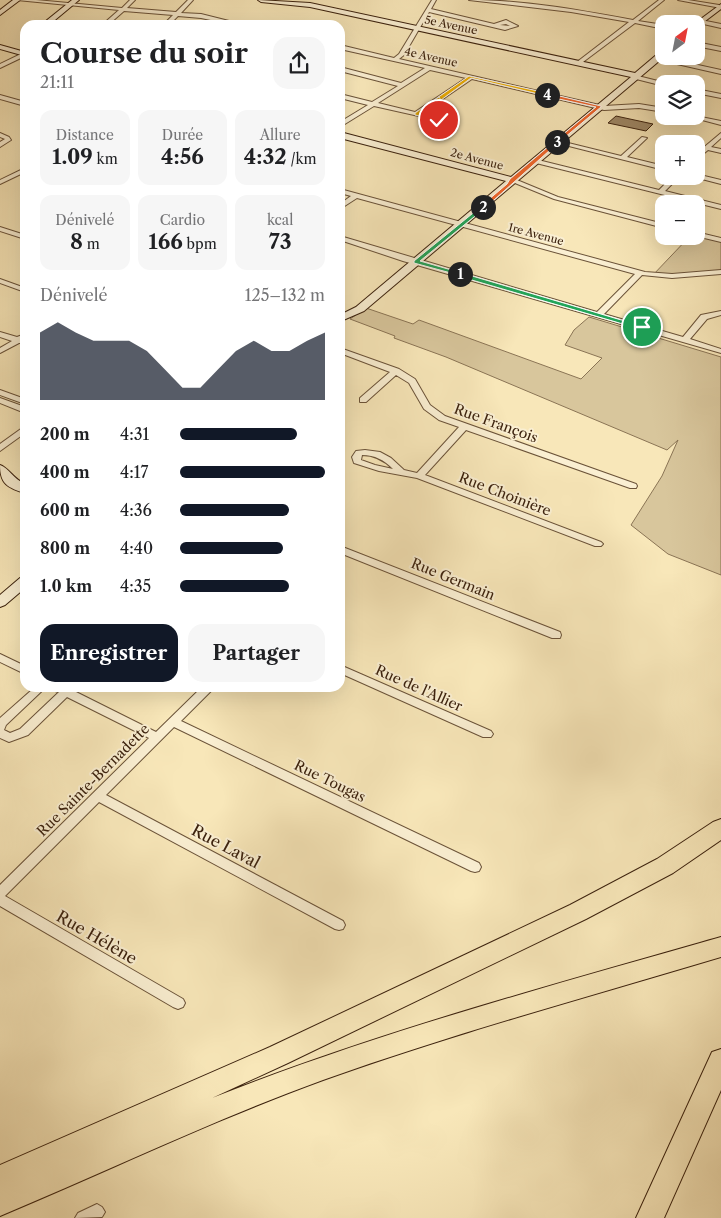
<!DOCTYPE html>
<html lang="fr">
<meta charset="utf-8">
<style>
body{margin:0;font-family:"Libre Caslon Text",serif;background:#f6f6f6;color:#202124;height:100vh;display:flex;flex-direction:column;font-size:19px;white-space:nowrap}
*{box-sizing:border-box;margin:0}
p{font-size:16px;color:#757577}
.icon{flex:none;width:28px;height:28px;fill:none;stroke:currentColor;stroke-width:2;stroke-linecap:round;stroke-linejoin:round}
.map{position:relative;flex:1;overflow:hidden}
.panel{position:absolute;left:20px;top:20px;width:325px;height:672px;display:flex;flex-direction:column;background:#fff;border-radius:15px;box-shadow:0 5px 20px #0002}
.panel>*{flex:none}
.needle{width:32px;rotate:32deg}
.tools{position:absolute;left:655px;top:15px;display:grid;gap:10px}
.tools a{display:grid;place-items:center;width:50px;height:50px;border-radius:10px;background:#fff;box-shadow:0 5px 20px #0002;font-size:25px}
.pin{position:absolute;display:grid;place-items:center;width:42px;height:42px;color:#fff;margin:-21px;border:2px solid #fff;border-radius:50%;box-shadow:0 1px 5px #0007}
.km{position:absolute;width:25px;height:25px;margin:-12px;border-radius:50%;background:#222;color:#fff;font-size:14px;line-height:25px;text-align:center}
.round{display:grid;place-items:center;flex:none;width:52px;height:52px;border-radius:15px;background:#f6f6f6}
.head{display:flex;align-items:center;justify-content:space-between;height:85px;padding:0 20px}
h1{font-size:28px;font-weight:700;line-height:38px}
.metrics{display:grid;grid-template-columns:repeat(3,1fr);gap:8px;height:85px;padding:5px 20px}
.metrics div{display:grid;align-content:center;border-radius:12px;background:#f6f6f6;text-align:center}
.metrics b{font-size:21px;font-weight:700}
.metrics small{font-size:14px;font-weight:400}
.metrics p{font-size:14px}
.chart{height:140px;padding:10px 20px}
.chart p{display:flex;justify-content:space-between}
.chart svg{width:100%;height:90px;margin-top:5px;fill:#111827;opacity:.7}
.button{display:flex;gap:10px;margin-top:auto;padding:10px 20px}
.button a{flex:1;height:58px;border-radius:15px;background:#111827;color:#fff;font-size:20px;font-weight:700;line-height:58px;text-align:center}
.button a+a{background:#f6f6f6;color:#202124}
ul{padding:0 20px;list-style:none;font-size:16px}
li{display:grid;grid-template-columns:80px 60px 1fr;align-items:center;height:38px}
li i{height:12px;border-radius:6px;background:#111827}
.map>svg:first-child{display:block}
</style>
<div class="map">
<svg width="721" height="1218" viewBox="0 0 721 1218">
<rect width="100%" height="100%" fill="#f8e7b9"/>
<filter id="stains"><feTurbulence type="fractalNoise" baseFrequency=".004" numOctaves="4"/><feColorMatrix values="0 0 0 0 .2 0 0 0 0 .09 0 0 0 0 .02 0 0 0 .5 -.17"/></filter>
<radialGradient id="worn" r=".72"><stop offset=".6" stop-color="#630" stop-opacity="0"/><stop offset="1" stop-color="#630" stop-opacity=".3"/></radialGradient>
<!-- green -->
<path fill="#d8c69c" stroke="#8a7455" d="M 696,234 L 721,240 L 721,273 L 652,276 L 690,236 L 696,236 Z
M 366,308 L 413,324 L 419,320 L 581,379 L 602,358 L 565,345 L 574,330 L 589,317 L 721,357 L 721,575 L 668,554 L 631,525 L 662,476 L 678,440 L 667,450 L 446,357 L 394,338 L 395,336 L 350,319 Z"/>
<!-- building -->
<path fill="#9e8867" stroke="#3c220e" d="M 616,116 L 653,124 L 646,131 L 608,123 Z"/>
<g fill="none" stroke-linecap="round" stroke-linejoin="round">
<!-- street casing -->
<g stroke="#6b5339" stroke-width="2">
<path id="street" d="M 17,0 L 36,0 L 122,8 L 130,0 L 135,0 L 127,8 L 176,12 L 188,0 L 193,0 L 181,13 L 201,14 L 245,25 L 235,25 L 201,18 L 178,16 L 169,25 L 163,25 L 173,15 L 124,11 L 108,25 L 102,25 L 119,10 Z
M 432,0 L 436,0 L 431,9 L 494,24 L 506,20 L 518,26 L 505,30 L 429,12 L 404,55 L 399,59 L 604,106 L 639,104 L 664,108 L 664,112 L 639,108 L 604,110 L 472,79 L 421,114 L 441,119 L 441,121 L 374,106 L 340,127 L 340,122 L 368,105 L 340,98 L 340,94 L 372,102 L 398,86 L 340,71 L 340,67 L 401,83 L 425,68 L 340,49 L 340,45 L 394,58 L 399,54 ZM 506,24 L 510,26 L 500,25 ZM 430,70 L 466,78 L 415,112 L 378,103 Z
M 469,0 C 524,0 579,10 633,20 L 659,0 L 664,0 L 638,21 L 664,25 L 664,29 L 635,23 L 579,65 L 576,63 L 577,62 L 629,22 L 571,12 Z
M 678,0 L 688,0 L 719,5 L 721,8 Z
M 701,20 L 721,24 L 721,28 L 699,23 Z
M 696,42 L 721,47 L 721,51 L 696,46 Z
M 25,52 L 25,56 L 0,68 L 0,64 Z
M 657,56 L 721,70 L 721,74 L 655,59 L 655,57 Z
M 634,75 L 666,83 L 667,84 L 664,84 L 664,86 L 632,78 L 631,77 Z
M 696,89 L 721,94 L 721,98 L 696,93 Z
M 0,95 L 25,102 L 25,106 L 0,99 Z
M 687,116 L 696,116 L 721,121 L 721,125 Z
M 0,133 L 9,137 L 11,140 L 0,147 L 0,142 L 5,139 L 0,137 Z
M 721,133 L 721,138 L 711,147 L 721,149 L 721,153 L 708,150 L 696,160 L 696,154 Z
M 642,137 L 647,138 L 627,157 L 664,166 L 664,170 L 553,142 L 556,140 L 621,156 Z
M 534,159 L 659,190 L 673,176 L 680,176 L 665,191 L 721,205 L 721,209 L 532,162 L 531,161 Z
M 25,168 L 25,172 L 0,184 L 0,180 Z
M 696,174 L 721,180 L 721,184 L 694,177 L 693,176 L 696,176 Z
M 512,178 L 558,197 L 664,224 L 664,228 L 554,199 L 510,181 L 509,180 Z
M 340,189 L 645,272 L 672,274 L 721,270 L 721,274 L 672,278 L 642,275 L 604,314 L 683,337 L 701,315 L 721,311 L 721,315 L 707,319 L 690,339 L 721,349 L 721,353 L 403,261 L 340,240 L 340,236 L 597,312 L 635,274 L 357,198 L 340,209 L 340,204 L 351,196 L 340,193 Z
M 0,227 L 25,235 L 25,239 L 0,231 Z
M 696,232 L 721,238 L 721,242 L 696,236 Z
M 0,279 L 25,288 L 25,292 L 0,283 Z
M 0,332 L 17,337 L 25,334 L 25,339 L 23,343 L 19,343 L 0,353 L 0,348 L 12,341 L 0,337 Z
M 340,348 L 399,369 L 415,379 L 430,405 L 445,416 L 636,484 L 637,486 L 636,488 L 630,488 L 466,430 L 425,475 L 601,542 L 603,544 L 601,546 L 595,546 L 417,478 L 379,471 L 354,463 L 352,457 L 356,451 L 365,450 L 380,452 L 391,458 L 404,470 L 417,473 L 459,427 L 439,420 L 424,409 L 409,383 L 396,375 L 366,402 L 360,402 L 360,398 L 390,372 L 340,353 ZM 362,455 C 375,455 384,460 393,469 L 375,465 L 361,460 Z
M 0,390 L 25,399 L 25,404 L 0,395 Z
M 0,398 L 25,407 L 25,413 L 0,403 Z
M 25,426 L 25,433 L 0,451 L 0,444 Z
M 340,546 L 560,632 L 561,635 L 560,638 L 552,638 L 340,553 Z
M 0,654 L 25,666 L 25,674 L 0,662 Z
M 340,665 L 491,731 L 493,734 L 491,737 L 483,737 L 340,673 Z
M 34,688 L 45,688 L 6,725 L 4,730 L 10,733 L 20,729 L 59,692 L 55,691 L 54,688 L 68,688 L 156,732 L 201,688 L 212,688 L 211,691 L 181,721 L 479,863 L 481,867 L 479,871 L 475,872 L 471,871 L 174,727 L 106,795 L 343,921 L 345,925 L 343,929 L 339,930 L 335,929 L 99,802 L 5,896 L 183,999 L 185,1003 L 183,1007 L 178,1009 L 173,1007 L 0,906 L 0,885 L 149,738 L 67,697 L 28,735 L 9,742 L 0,738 L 0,718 Z
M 97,1204 L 102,1207 L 105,1212 L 102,1217 L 75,1218 L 78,1213 Z"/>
</g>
<!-- secondary casing -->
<g stroke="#3c220e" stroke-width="2">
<path id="secondary" d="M 13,0 L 20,0 L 0,15 L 0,10 Z
M 72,0 L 79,0 L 49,25 L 41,25 Z
M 258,0 L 310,3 L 635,73 L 661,51 L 664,51 L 665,56 L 364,311 L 341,321 L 340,315 L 356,307 L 506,181 L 340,138 L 340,132 L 511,177 L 631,77 L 310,7 L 261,2 Z
M 721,4 L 721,9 L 696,28 L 696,24 L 694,24 Z
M 0,45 L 25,52 L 25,56 L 0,49 Z
M 0,465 C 9,468 13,479 25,484 L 25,493 C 8,488 0,484 0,465 Z
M 25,577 L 25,588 L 5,605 L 0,607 L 0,595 L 20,578 Z"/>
</g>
<!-- highway casing -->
<g stroke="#3c220e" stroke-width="2">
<path id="highway" d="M 721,819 L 721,840 L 673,873 L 586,919 L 288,1063 L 212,1098 C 378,1032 550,986 721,937 L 721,957 C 588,997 454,1033 323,1080 C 213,1120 108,1171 0,1216 L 0,1165 L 270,1047 L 570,905 L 657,859 L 713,822 Z
M 721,1049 L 721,1090 L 664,1218 L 636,1218 L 712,1052 Z"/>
</g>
<!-- street -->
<use href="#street" fill="#faefd2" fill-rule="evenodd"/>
<!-- secondary -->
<use href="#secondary" fill="#faefd2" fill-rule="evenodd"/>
<!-- highway -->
<use href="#highway" fill="#f8e7b9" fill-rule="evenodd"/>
</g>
<!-- split-1 -->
<path fill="#22a559" stroke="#fff" d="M 458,273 L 462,273 L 645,327 L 640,329 L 458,276 Z"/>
<!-- split-2 -->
<path fill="#22a559" stroke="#fff" d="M 483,205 L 485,208 L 420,261 L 462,273 L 462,276 L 414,263 L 414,261 Z"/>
<!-- split-3 -->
<path fill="#f0652b" stroke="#fff" d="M 555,141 L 559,142 L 485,208 L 481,208 L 481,206 L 507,184 L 510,179 Z"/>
<!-- split-4 -->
<path fill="#f0652b" stroke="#fff" d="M 547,93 L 601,106 L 601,107 L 558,143 L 555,143 L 555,141 L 596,107 L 545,96 Z"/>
<!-- split-5 -->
<path fill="#f5b400" stroke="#fff" d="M 469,76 L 547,93 L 549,95 L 547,96 L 471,78 L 441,100 L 437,100 L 437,98 Z"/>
<!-- split-6 -->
<path fill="#f5b400" stroke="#fff" d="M 439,97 L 441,100 L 421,114 L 441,119 L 441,121 L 415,115 L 415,113 Z"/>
<g text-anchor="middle" stroke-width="4" stroke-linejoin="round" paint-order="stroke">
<!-- far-street labels -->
<g font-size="11" fill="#3c220e" stroke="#faefd2">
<text transform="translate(451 25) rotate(12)" y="4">5e Avenue</text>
<text transform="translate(431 57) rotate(13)" y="4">4e Avenue</text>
<text transform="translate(477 159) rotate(15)" y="4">2e Avenue</text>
<text transform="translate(536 234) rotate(15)" y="4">1re Avenue</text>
</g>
<!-- street labels -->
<g font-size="14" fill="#3c220e" stroke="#faefd2">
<text transform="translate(496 423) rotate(20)" y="5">Rue François</text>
<text transform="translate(505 494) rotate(21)" y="5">Rue Choinière</text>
<text transform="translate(453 579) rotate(22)" y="5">Rue Germain</text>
<text transform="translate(419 688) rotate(24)" y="5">Rue de l'Allier</text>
<text transform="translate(93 780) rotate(-45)" y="5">Rue Sainte-Bernadette</text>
<text transform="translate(330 781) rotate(26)" y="5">Rue Tougas</text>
</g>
<!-- near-street labels -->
<g font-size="16" fill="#3c220e" stroke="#faefd2">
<text transform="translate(226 846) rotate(28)" y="6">Rue Laval</text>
<text transform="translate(97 937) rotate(30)" y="6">Rue Hélène</text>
</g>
</g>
<rect width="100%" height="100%" filter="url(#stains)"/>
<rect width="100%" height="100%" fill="url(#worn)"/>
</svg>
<div class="tools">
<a><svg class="needle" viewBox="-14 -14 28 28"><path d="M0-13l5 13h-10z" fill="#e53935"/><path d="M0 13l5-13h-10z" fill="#757577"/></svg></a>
<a><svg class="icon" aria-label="layers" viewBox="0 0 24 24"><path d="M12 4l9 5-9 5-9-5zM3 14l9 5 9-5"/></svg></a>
<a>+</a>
<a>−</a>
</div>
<div class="pin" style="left:642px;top:327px;background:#1e9e55"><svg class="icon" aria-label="arrive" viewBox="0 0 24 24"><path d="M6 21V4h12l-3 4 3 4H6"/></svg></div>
<div class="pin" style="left:439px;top:120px;background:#d93025"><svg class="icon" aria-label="check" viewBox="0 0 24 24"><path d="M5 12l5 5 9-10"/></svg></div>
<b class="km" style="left:460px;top:274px">1</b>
<b class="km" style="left:483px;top:207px">2</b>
<b class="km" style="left:557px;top:142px">3</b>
<b class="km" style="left:547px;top:95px">4</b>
<section class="panel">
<div class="head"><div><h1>Course du soir</h1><p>21:11</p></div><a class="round"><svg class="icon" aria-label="share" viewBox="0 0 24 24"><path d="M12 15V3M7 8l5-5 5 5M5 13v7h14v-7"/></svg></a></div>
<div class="metrics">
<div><p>Distance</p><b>1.09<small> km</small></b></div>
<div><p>Durée</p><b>4:56</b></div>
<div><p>Allure</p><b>4:32<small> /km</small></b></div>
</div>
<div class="metrics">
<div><p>Dénivelé</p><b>8<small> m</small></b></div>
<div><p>Cardio</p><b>166<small> bpm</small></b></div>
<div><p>kcal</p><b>73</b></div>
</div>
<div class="chart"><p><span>Dénivelé</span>125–132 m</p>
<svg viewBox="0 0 160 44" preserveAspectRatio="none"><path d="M0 44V11L10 6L20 11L30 15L40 15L50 15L60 20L70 29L80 38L90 38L100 29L110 20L120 15L130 20L140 20L150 15L160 11V44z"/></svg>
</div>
<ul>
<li><b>200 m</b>4:31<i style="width:81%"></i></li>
<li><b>400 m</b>4:17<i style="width:100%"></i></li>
<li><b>600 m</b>4:36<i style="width:75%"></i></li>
<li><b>800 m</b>4:40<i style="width:71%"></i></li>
<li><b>1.0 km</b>4:35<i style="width:75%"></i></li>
</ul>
<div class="button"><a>Enregistrer</a><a>Partager</a></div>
</section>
</div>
